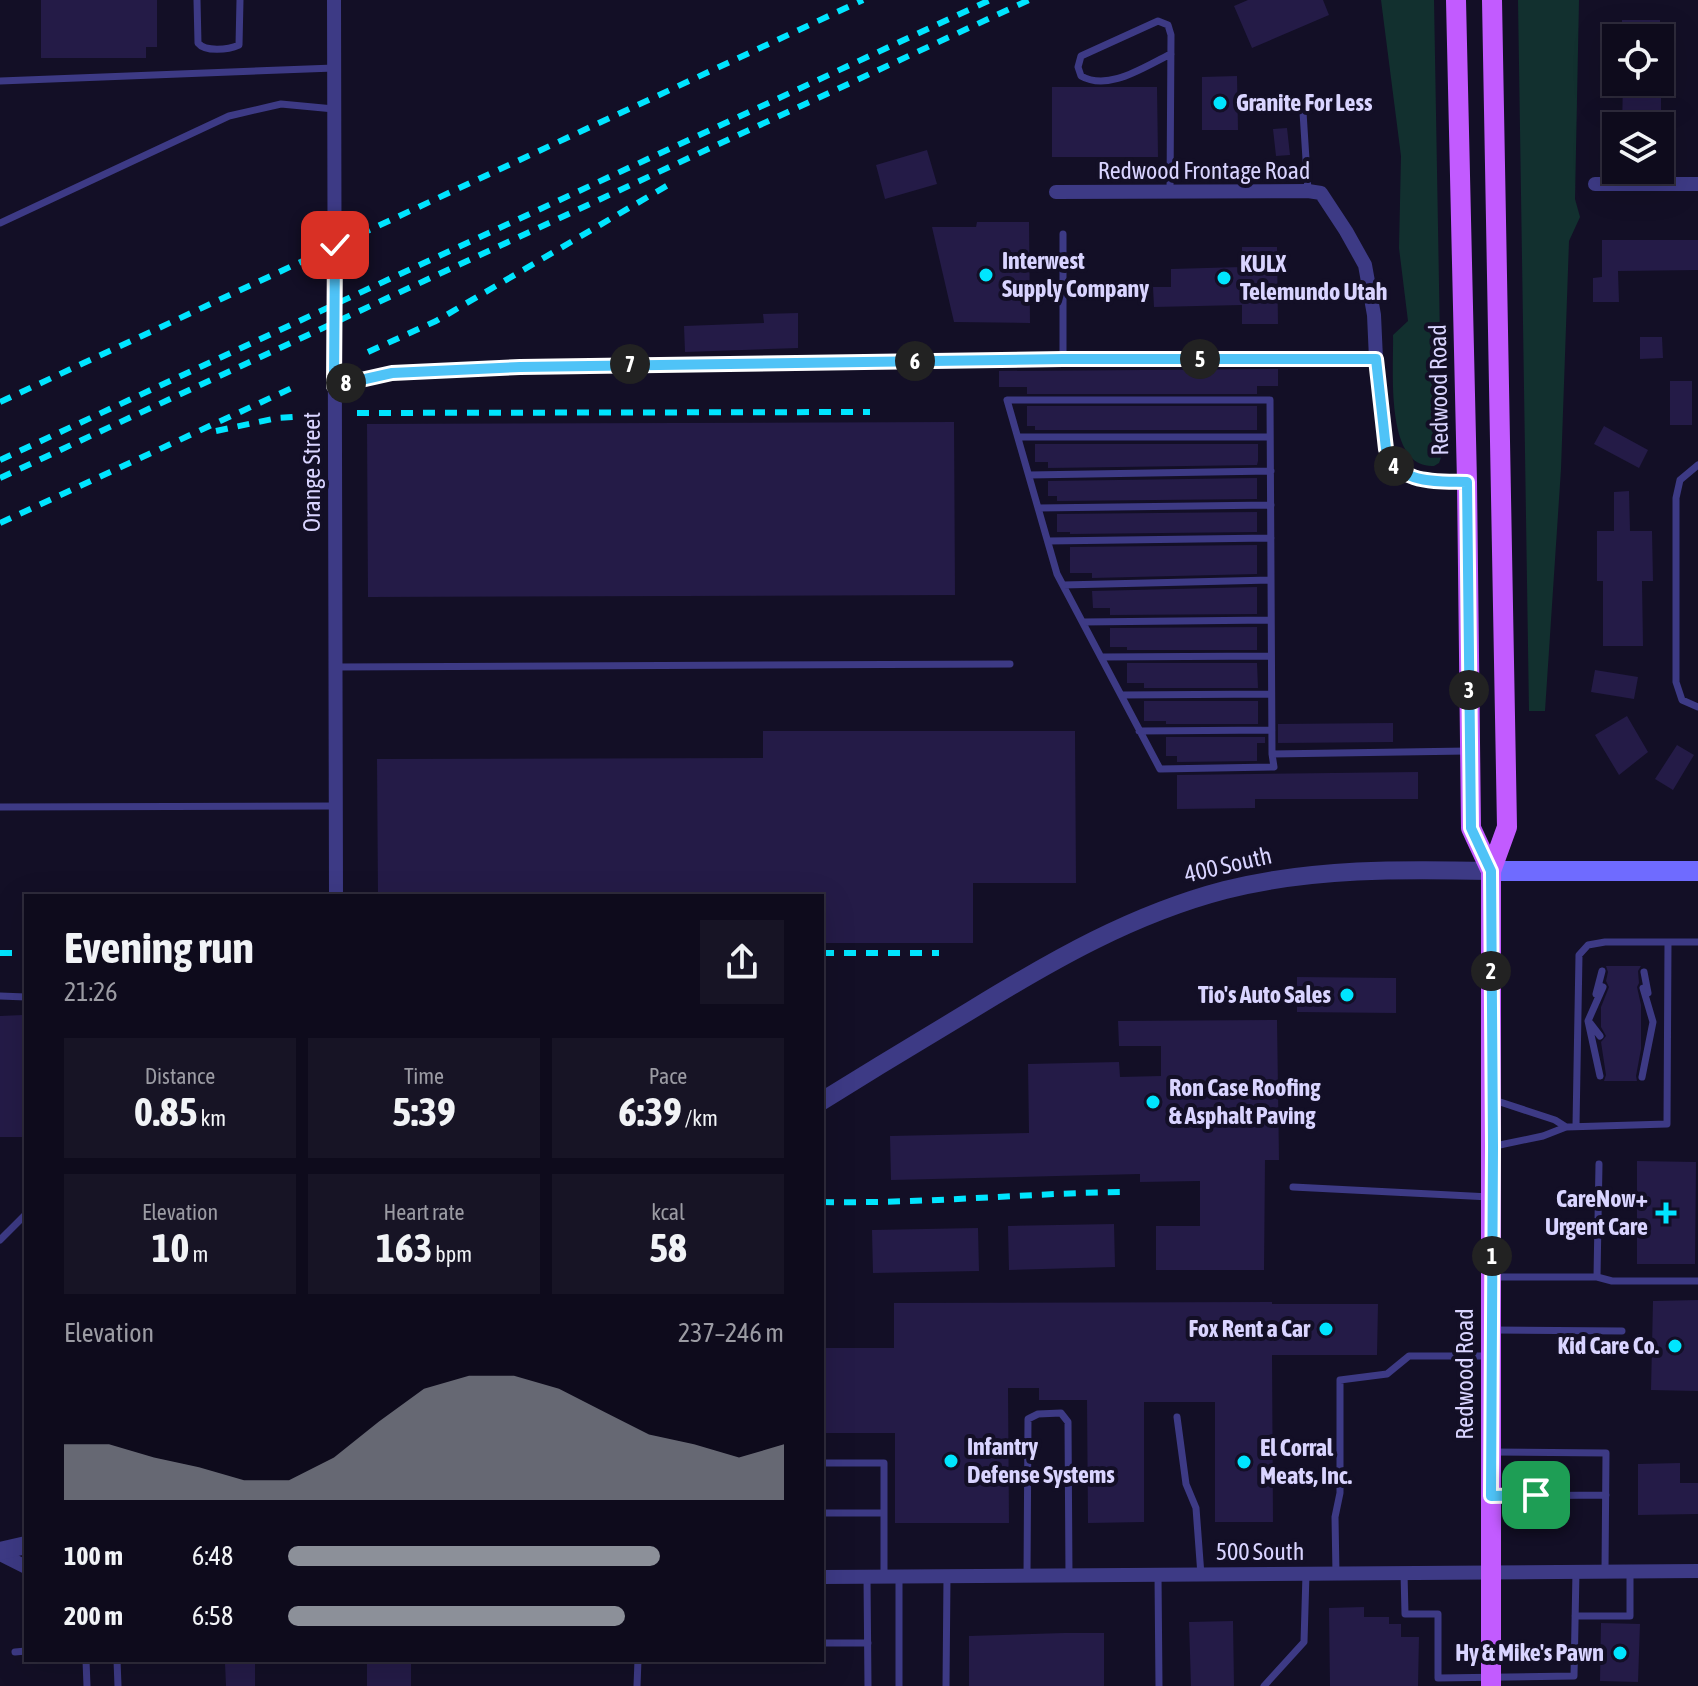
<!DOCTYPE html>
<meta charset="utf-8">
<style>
body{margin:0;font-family:"Asap Condensed",sans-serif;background:#171425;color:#f1f3f6;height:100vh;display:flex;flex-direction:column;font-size:30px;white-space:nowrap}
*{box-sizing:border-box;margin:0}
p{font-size:26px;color:#9b9ba3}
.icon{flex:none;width:44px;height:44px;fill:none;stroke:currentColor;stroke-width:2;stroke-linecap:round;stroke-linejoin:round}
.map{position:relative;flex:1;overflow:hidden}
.sheet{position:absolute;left:24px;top:894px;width:800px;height:768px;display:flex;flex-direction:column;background:#0e0b1c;border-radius:0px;box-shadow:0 8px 32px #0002,0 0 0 2px #2e2b3b}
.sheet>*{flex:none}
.controls{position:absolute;left:1602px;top:24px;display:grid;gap:16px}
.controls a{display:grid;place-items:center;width:72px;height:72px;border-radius:0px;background:#0e0b1c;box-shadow:0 8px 32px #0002,0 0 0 2px #2e2b3b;font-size:40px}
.pin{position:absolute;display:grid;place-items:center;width:68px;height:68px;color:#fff;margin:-34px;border-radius:16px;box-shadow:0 4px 12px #0006}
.km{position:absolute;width:40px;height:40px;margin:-20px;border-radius:50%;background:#222;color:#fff;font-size:22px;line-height:40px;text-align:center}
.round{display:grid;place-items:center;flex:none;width:84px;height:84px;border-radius:0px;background:#171425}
.overview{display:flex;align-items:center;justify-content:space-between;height:136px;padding:0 40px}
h1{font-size:44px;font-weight:700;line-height:60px}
.metrics{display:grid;grid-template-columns:repeat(3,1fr);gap:12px;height:136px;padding:8px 40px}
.metrics div{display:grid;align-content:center;border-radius:0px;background:#171425;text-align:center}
.metrics b{font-size:40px;font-weight:700}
.metrics small{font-size:22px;font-weight:400}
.metrics p{font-size:22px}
.chart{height:224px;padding:16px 40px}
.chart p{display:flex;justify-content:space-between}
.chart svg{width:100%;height:144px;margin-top:8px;fill:#8c9099;opacity:.7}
ul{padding:0 40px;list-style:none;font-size:26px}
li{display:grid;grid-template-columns:128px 96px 1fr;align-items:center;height:60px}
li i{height:20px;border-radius:10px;background:#8c9099}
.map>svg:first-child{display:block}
</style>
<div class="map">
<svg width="1698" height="1686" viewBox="0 0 1698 1686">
<rect width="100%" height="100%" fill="#130f26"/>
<!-- green -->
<path fill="#12302f" d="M 1381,0 L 1434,0 L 1442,455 L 1439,463 L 1434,466 C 1384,469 1394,368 1393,335 L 1408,321 L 1399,248 L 1401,156 Z
M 1518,0 L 1579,0 L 1575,199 L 1580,217 L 1569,241 L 1561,469 L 1545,711 L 1529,711 Z"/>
<!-- building -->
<path fill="#241b47" d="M 41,0 L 157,0 L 157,47 L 146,47 L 146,58 L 41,58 Z
M 1248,0 L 1323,0 L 1329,15 L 1252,48 L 1234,6 Z
M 1622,20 L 1660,20 L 1660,38 L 1622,38 Z
M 1237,76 L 1238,130 L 1202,130 L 1202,77 Z
M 1623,82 L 1661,82 L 1661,123 L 1655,123 L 1655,126 L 1622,126 Z
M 1052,87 L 1157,87 L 1158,157 L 1052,157 Z
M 1287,128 L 1290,155 L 1276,156 L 1273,129 Z
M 927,150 L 937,184 L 885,199 L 876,165 Z
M 977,222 L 1029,222 L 1030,323 L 954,322 L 932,227 L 976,227 Z
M 1602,240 L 1698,240 L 1698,270 L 1618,271 L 1619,302 L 1593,302 L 1593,278 L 1602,277 Z
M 1242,247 L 1277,247 L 1278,324 L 1242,324 L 1242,305 L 1154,307 L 1153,287 L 1171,287 L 1171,269 L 1242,267 Z
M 798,313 L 798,348 L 685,352 L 684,326 L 764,323 L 763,314 Z
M 1640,337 L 1662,337 L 1663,358 L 1640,359 Z
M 1278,369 L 1278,386 L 1257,386 L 1257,394 L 1027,394 L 1027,387 L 999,387 L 999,371 Z
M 1670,381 L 1692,381 L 1692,425 L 1670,425 Z
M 1027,406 L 1257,406 L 1257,430 L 1035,430 L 1035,426 L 1027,426 Z
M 954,422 L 955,595 L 368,597 L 367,424 Z
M 1604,426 L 1648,450 L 1639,468 L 1594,444 Z
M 1035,444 L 1258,444 L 1258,461 L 1257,465 L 1048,468 L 1048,462 L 1035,462 Z
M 1257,478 L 1257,499 L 1057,501 L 1057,496 L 1048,496 L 1048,481 Z
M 1629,491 L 1630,531 L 1652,531 L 1653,581 L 1642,581 L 1643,646 L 1603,646 L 1603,581 L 1597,581 L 1597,531 L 1614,531 L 1614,492 Z
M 1257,512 L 1257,532 L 1070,534 L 1070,532 L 1057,532 L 1057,514 Z
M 1257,545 L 1257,574 L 1092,578 L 1092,573 L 1070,573 L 1070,547 Z
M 1257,587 L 1257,614 L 1110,615 L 1110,608 L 1093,608 L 1092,591 Z
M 1257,627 L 1257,650 L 1127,650 L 1127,647 L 1110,647 L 1110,628 Z
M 1127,663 L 1257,663 L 1258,688 L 1144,688 L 1144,683 L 1127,683 Z
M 1595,670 L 1638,677 L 1634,699 L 1591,692 Z
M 1144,701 L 1258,701 L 1258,724 L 1166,724 L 1166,721 L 1144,721 Z
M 1627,716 L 1648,752 L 1619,775 L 1595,735 Z
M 1393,723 L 1393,742 L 1278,743 L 1278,724 Z
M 763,731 L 1075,731 L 1076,883 L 973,883 L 973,943 L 822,943 L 822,896 L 378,896 L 377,759 L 763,758 Z
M 1166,737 L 1265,737 L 1265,743 L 1257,743 L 1257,761 L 1177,762 L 1177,756 L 1166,756 Z
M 1677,745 L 1694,755 L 1673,790 L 1655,779 Z
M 1418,772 L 1418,799 L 1255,799 L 1255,808 L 1177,809 L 1177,775 Z
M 1606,966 L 1641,966 L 1638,971 L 1639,983 L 1637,987 L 1641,1005 L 1641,1049 L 1636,1076 L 1637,1081 L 1604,1081 L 1606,1075 L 1601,1042 L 1606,1036 L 1601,1027 L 1601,1007 L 1609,987 L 1606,981 L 1608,972 Z
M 1297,977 L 1396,978 L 1396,1013 L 1297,1012 Z
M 23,1015 L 24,1137 L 0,1137 L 0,1016 Z
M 1277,1020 L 1279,1160 L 1265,1160 L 1264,1270 L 1156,1270 L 1156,1226 L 1200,1226 L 1200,1181 L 1140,1182 L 1140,1174 L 891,1180 L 890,1136 L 1029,1133 L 1028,1064 L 1119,1062 L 1120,1077 L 1161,1076 L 1161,1046 L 1119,1046 L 1118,1021 Z
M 1637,1161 L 1696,1162 L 1695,1264 L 1637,1264 Z
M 1114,1224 L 1115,1267 L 1009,1270 L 1008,1226 Z
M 978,1228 L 979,1271 L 873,1273 L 872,1230 Z
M 1698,1300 L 1698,1391 L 1651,1390 L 1653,1301 Z
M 1272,1302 L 1272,1304 L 1378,1304 L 1377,1355 L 1272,1355 L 1273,1522 L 1215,1522 L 1215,1402 L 1144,1402 L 1144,1522 L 1088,1523 L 1087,1400 L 1039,1400 L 1039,1388 L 1008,1388 L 1009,1523 L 895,1523 L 895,1433 L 822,1433 L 822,1348 L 894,1348 L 894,1303 Z
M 1680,1463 L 1680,1483 L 1698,1483 L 1698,1514 L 1638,1515 L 1638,1464 Z
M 1364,1607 L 1364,1617 L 1389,1617 L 1389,1624 L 1401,1624 L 1401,1637 L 1419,1637 L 1418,1686 L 1330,1686 L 1329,1608 Z
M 1233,1621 L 1234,1686 L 1191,1686 L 1189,1622 Z
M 1601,1623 L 1640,1624 L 1638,1682 L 1600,1681 Z
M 1064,1633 L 1104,1633 L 1104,1686 L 969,1686 L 969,1636 Z
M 367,1660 L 411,1660 L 411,1686 L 367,1686 Z
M 225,1663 L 255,1663 L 255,1686 L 226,1686 Z"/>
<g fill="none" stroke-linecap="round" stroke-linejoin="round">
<!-- service -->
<path stroke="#3d3a85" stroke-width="7" d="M 197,0 L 198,43 C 205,52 228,50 239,45 L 240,0
M 0,81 L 334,68
M 1303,112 L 1308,191
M 1170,191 L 1171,35 L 1168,25 L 1158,21 L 1081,56 L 1078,67 L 1081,76 C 1109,92 1145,66 1171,54
M 0,223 L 229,116 L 281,104 L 334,109
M 1063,234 L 1063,359
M 1018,437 L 1270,437
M 1698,465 L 1680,480 L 1676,498 L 1676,682 L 1682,700 L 1698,707
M 1029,475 L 1271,471
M 1038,508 L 1271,505
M 1048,541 L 1271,538
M 1063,585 L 1271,580
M 1083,622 L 1271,620
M 1101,657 L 1271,656
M 336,667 L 1010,664
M 1121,695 L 1271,694
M 1139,731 L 1272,730
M 1272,754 L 1274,767 L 1160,769 L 1057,574 L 1007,400 L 1270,400 L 1272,754 L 1467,751
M 0,807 L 335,806
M 1644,972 L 1648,993
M 1596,994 L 1602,971
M 0,996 L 26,997
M 1590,1023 L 1600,1036
M 1600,1076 L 1588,1021 L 1603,987
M 1642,1077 L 1653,1022 L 1643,988
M 1494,1100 L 1555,1120 L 1566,1127
M 1576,1126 L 1579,955 L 1588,945 L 1605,942 L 1668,942
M 1495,1146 L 1543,1136 L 1566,1127 L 1667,1124 L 1668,942 L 1698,942
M 1293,1187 L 1490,1197
M 0,1240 L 26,1214
M 1494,1277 L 1597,1277 L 1599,1164
M 1597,1277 L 1612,1281 L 1698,1281
M 1494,1330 L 1622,1331
M 1177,1417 L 1186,1484 L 1196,1508 L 1201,1575
M 1493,1452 L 1606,1453 L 1605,1571
M 822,1463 L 884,1463 L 884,1577
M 1493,1496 L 1606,1495
M 822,1513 L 884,1513
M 1404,1573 L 1405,1614 L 1438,1614 L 1438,1678 L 1574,1676 L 1576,1571
M 1336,1574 L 1335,1517 L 1340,1493 L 1340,1380 L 1387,1374 L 1409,1356 L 1489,1356
M 1158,1575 L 1159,1686
M 1027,1576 L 1028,1419 L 1038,1414 L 1061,1413 L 1068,1422 L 1069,1576
M 867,1577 L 868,1686
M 899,1577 L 899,1686
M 1575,1616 L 1630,1616 L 1630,1572
M 822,1643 L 868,1643
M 15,1652 L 26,1651
M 86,1660 L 87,1686
M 117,1660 L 118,1686
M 637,1686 L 638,1660
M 946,1686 L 947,1576
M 1264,1686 L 1304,1642 L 1306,1574"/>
<!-- minor -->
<path stroke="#3d3a85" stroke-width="14" d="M 334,0 L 336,896
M 1595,184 L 1698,184
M 1056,192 L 1308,191 L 1321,193 L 1346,231 L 1365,265 L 1374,315 L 1376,359 L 1386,449 C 1398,485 1435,481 1467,482
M 334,386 L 392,373 L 520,367 L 1063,359 L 1376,359
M 0,1554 L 26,1567
M 822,1577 L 1698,1571"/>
<!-- tertiary -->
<path stroke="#3d3a85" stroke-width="18" d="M 822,1101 C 872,1070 923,1039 973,1009 C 1053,960 1133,914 1225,890 C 1312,868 1402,869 1491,871
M 0,1551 L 26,1545"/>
<!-- secondary -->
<path stroke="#6f6bff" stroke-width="20" d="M 1491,871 L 1698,871"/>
<!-- primary -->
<path stroke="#c25bff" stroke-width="20" d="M 1456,0 L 1467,482 L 1471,828 L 1491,871
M 1491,1686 L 1491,871 L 1507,827 L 1492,0"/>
<!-- rail -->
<path stroke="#00e5ff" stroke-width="6" stroke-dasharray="12 10" stroke-linecap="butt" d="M 368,352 L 436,321 L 675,181
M 0,402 L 863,0
M 357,413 L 870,412
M 216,431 L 277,418 L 306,416
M 0,460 L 990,0
M 0,478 L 1029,0
M 0,523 L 294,387
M 0,953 L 26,953
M 822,953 L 939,953
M 822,1202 C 924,1204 1025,1193 1126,1192"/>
</g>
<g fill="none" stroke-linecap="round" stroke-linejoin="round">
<!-- route casing -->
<g stroke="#fff" stroke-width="16">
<path id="route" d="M 335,245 L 334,386 L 392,373 L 520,367 L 1063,359 L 1376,359 L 1386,449 C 1398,485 1435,481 1467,482 L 1471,828 L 1491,871 L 1493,1147 L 1491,1496 L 1536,1495"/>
</g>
<!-- route -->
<use href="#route" stroke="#4fc3f7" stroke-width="10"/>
</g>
<!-- markers -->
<g fill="#00e5ff" stroke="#130f26" stroke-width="3">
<circle cx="1220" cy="103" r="8"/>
<circle cx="986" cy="275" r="8"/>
<circle cx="1224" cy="278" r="8"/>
<circle cx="1347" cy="995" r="8"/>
<circle cx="1153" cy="1102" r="8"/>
<path d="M1662 1201h8v8h8v8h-8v8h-8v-8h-8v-8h8z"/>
<circle cx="1326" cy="1329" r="8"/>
<circle cx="1675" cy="1346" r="8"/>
<circle cx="951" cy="1461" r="8"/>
<circle cx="1244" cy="1462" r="8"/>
<circle cx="1620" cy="1653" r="8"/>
</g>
<g text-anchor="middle" stroke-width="8" stroke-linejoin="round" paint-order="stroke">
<!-- poi labels -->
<g font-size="24" font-weight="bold" fill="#d9d4ff" stroke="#130f26" text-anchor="start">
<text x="1236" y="111">Granite For Less</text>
<text x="1002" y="269">Interwest<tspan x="1002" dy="28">Supply Company</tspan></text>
<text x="1240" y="272">KULX<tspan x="1240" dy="28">Telemundo Utah</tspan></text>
<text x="1331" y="1003" text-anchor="end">Tio's Auto Sales</text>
<text x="1169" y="1096">Ron Case Roofing<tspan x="1169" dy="28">&amp; Asphalt Paving</tspan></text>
<text x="1648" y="1207" text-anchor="end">CareNow+<tspan x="1648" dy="28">Urgent Care</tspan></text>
<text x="1310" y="1337" text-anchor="end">Fox Rent a Car</text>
<text x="1659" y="1354" text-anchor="end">Kid Care Co.</text>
<text x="967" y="1455">Infantry<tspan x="967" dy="28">Defense Systems</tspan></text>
<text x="1260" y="1456">El Corral<tspan x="1260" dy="28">Meats, Inc.</tspan></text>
<text x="1604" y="1661" text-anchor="end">Hy &amp; Mike's Pawn</text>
</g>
<!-- street labels -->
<g font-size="24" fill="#d9d4ff" stroke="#130f26">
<text x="1204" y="179">Redwood Frontage Road</text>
<text transform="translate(1439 390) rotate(-91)" y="8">Redwood Road</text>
<text transform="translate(312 472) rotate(-90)" y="8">Orange Street</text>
<text transform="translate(1228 865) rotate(-13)" y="8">400 South</text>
<text transform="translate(1465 1374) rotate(-90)" y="8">Redwood Road</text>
<text x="1260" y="1560">500 South</text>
</g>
</g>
</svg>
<div class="controls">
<a><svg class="icon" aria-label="locate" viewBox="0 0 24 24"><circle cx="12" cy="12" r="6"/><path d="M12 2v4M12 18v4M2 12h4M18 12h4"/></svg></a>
<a><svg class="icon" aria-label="layers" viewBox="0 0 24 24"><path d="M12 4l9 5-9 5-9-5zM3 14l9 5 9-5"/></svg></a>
</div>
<div class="pin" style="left:1536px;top:1495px;background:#1e9e55"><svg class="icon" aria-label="arrive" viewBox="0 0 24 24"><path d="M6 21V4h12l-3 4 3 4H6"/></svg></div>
<div class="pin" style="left:335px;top:245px;background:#d93025"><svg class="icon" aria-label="check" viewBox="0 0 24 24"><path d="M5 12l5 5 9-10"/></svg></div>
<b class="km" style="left:1492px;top:1256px">1</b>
<b class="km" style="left:1491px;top:971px">2</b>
<b class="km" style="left:1469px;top:690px">3</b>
<b class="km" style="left:1394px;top:466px">4</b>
<b class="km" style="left:1200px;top:359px">5</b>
<b class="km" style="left:915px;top:361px">6</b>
<b class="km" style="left:630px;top:364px">7</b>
<b class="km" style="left:346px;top:383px">8</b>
<section class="sheet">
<div class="overview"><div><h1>Evening run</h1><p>21:26</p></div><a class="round"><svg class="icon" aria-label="share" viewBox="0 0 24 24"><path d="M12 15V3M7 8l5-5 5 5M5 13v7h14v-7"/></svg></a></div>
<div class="metrics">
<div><p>Distance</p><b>0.85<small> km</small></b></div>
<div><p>Time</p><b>5:39</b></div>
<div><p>Pace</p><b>6:39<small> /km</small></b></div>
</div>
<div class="metrics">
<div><p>Elevation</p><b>10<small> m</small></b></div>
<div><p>Heart rate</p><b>163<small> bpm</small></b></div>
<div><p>kcal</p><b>58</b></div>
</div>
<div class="chart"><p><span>Elevation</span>237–246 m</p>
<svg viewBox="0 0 160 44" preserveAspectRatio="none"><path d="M0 44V27L10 27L20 31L30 34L40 38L50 38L60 31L70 20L80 10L90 6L100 6L110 10L120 17L130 24L140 27L150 31L160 27V44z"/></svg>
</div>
<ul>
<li><b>100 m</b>6:48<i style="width:75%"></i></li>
<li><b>200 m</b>6:58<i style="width:68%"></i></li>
</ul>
</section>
</div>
